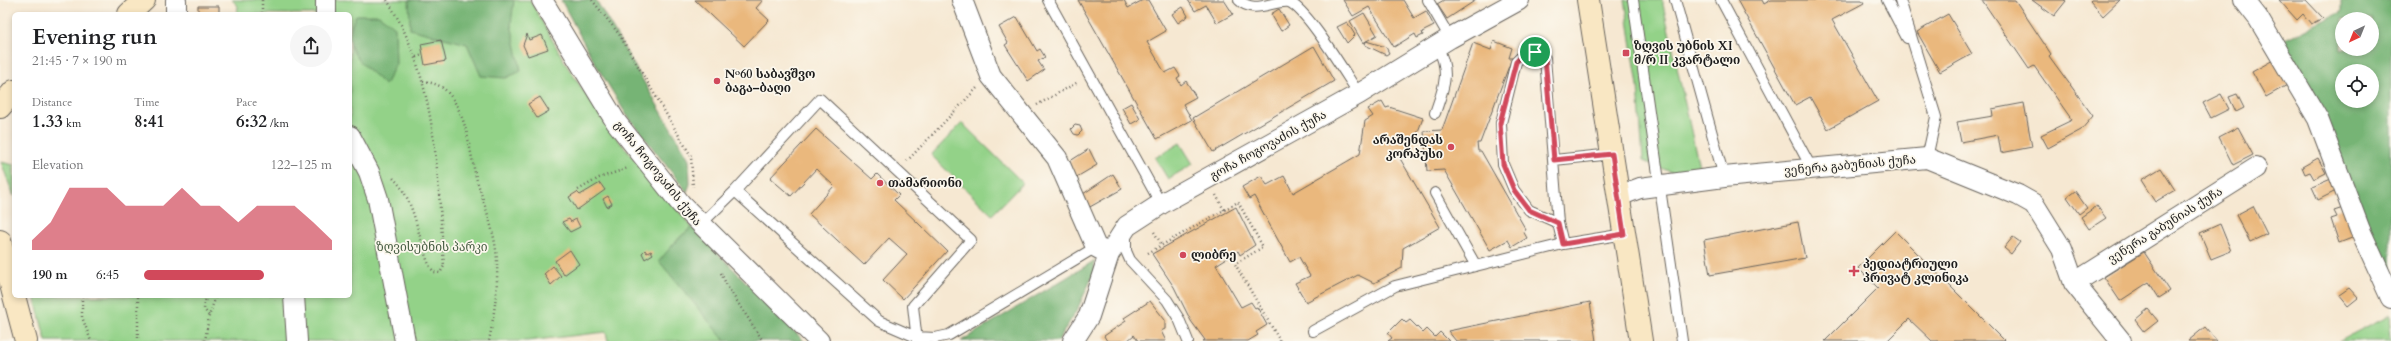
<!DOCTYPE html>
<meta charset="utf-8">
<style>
body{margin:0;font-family:Cardo,"Noto Serif Georgian",serif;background:#f6f6f6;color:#202124;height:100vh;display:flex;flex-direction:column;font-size:15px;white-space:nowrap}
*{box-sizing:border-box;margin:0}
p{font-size:13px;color:#757577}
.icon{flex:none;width:22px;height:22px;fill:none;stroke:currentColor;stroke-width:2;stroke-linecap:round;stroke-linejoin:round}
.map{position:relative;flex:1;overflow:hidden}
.sheet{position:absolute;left:12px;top:12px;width:340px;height:286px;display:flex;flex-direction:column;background:#fff;border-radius:6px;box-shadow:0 2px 6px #0003}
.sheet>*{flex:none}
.needle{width:26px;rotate:223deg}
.buttons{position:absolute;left:2335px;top:12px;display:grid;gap:8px}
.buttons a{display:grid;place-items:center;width:44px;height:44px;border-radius:50%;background:#fff;box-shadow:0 2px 6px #0003;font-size:20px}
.pin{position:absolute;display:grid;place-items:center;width:34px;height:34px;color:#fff;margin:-17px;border:2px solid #fff;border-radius:50%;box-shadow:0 1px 4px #0007}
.round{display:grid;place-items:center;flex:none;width:42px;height:42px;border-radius:21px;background:#f6f6f6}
.headline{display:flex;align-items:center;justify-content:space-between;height:68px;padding:0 20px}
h1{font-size:22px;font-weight:700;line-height:30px}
.stats{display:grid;grid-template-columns:repeat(3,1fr);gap:6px;height:68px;padding:4px 20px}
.stats div{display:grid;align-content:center}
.stats b{font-size:17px;font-weight:700}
.stats small{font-size:11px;font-weight:400}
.stats p{font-size:11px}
.chart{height:112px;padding:8px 20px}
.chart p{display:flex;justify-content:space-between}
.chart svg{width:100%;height:72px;margin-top:4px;fill:#d1495b;opacity:.7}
ul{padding:0 20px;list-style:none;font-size:13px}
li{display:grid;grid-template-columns:64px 48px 1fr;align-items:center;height:30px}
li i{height:10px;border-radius:5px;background:#d1495b}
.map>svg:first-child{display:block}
</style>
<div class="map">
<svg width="2391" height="341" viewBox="0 0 2391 341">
<rect width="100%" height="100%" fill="#fbf7ec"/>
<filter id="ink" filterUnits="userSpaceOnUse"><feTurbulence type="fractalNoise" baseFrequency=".025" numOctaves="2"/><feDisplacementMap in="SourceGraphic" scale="8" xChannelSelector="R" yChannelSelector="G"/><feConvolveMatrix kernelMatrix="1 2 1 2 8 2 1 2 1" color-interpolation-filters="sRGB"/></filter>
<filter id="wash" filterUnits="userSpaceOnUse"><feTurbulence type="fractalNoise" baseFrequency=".012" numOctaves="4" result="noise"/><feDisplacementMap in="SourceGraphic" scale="16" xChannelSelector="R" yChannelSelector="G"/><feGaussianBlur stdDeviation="0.9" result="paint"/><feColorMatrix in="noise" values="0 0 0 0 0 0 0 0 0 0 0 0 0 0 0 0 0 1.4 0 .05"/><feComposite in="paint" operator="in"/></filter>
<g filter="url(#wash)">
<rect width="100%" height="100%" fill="#f6e8d2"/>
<!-- green -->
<path fill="#93d288" stroke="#587752" d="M 232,0 L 530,0 L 567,66 L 609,129 L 692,227 L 678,239 L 695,302 L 725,341 L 608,341 L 606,332 L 527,341 L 46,341 L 34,296 L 350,296 L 350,14 L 237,14 L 238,6 Z
M 1625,0 L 1662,0 L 1700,171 L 1679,175 L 1643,161 L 1638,86 Z
M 962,123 L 1023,183 L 992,215 L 931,155 Z
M 1180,143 L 1193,164 L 1168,179 L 1155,158 Z
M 1,162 L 14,165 L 14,197 Z
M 2389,315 L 2391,341 L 2339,341 Z"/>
<!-- forest -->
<path fill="#76b474" stroke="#496848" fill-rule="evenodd" d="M 409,0 L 514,0 L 511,24 L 521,71 L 506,78 L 481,76 L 467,44 L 410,29 Z
M 561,0 L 596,0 L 689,159 L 690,184 L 687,192 L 626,114 L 592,58 Z
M 2341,0 L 2391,0 L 2391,286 L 2279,42 L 2341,12 ZM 2342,19 L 2372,19 L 2372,49 L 2342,49 ZM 2342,71 L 2372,71 L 2372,101 L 2342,101 Z
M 356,15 L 379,15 L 395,27 L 396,64 L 385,85 C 362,63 338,50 356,15 Z
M 692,227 L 804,341 L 725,341 L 659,261 L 678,239 Z
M 1094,261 L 1095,271 L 1077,310 L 1058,341 L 961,341 Z"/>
<g id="blocks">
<!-- building -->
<path fill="#eab87d" d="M 695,0 L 763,0 L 756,8 L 769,20 L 744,46 Z
M 1078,0 L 1124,0 L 1128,8 L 1143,0 L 1148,0 L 1166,31 L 1147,42 L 1165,73 L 1175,68 L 1180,76 L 1177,78 L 1181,85 L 1186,81 L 1196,97 L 1183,104 L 1192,120 L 1157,139 Z
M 1188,0 L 1224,0 L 1233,14 L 1217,23 L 1206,5 L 1195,11 Z
M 1343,0 L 1403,0 L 1414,18 L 1426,11 L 1434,26 L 1422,32 L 1423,35 L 1417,38 L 1415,34 L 1394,47 L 1369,7 L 1353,16 Z
M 1444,0 L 1476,0 L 1447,19 L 1437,4 Z
M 1737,0 L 1762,0 L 1764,4 L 1771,0 L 1862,0 L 1864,3 L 1832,20 L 1878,101 L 1828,129 L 1810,97 L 1795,105 Z
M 1982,0 L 2015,0 L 2051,54 L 2049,56 L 2093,116 L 2081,130 L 2048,148 L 2041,135 L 2072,120 L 2034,66 L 2029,69 Z
M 2032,0 L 2064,0 L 2066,1 L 2054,16 Z
M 2091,0 L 2120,0 L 2103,16 L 2090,1 Z
M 2279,0 L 2306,0 L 2323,18 L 2311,24 L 2303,14 L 2297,20 Z
M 198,6 L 219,6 L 219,14 L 198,14 Z
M 1183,7 L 1188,16 L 1178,23 L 1172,14 Z
M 1279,9 L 1289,25 L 1281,31 L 1271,14 Z
M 1364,13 L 1377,35 L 1363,43 L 1350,21 Z
M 1948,14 L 1972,54 L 1940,72 L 1917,32 Z
M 1017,17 L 1037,51 L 1040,49 L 1045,57 L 1038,61 L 1044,70 L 1028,81 L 1005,45 L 1008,43 L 999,27 Z
M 1347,22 L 1355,35 L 1347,43 L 1337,27 Z
M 527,34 L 529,40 L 542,35 L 548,49 L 528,56 L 523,45 Z
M 441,40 L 446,61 L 425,65 L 421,44 Z
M 1366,41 L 1386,47 L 1389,53 L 1386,55 L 1365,45 Z
M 1494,41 L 1512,48 L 1509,58 L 1512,58 L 1480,143 L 1477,143 L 1478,151 L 1481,151 L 1526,230 L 1523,231 L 1527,238 L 1512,247 L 1508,240 L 1490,250 L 1444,170 L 1427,171 L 1424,131 L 1442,130 L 1473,43 L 1491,50 Z
M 1314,46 L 1334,81 L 1213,152 L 1193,118 Z
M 2275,59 L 2289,84 L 2266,97 L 2252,72 Z
M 2221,94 L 2229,109 L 2211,118 L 2203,103 Z
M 2237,94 L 2244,108 L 2236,112 L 2229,97 Z
M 540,97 L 549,111 L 537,118 L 528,104 Z
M 1382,101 L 1386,108 L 1389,107 L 1423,118 L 1413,145 L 1398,155 L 1440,227 L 1403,248 L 1402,268 L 1374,283 L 1358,275 L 1306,302 L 1295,283 L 1310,276 L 1299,257 L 1290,262 L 1254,196 L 1249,199 L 1242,187 L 1261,176 L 1267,185 L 1284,176 L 1293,193 L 1360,154 L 1365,121 L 1373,116 L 1368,109 Z
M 1131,103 L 1140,119 L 1131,124 L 1122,108 Z
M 2024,103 L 2032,147 L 2001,153 L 1998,135 L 1961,142 L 1957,122 L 1993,116 L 1992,109 Z
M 1075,125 L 1080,126 L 1082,131 L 1078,135 L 1074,134 L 1071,129 Z
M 2238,127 L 2253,155 L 2233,165 L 2219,137 Z
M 816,129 L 872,179 L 877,174 L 899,195 L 894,200 L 947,251 L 903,299 L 883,280 L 907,254 L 889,238 L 864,265 L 809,214 L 834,186 L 816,169 L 791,196 L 770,178 Z
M 1089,149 L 1097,165 L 1075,178 L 1067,163 Z
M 2318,158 L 2326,173 L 2314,179 L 2310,172 L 2305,174 L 2302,167 Z
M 2161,168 L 2175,190 L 2155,202 L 2141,180 Z
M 1113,174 L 1122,189 L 1088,208 L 1080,196 Z
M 2331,179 L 2336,191 L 2318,200 L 2312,187 Z
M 600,183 L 605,190 L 577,210 L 569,197 L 577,192 L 580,195 Z
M 2075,191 L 2087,208 L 2079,214 L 2067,197 Z
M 608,196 L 612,204 L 607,207 L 603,199 Z
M 2097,206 L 2106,218 L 2089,229 L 2081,217 Z
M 2253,206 L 2267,234 L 2250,242 L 2236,215 Z
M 1236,207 L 1255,245 L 1240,255 L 1238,251 L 1216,265 L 1241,307 L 1251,302 L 1255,308 L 1257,307 L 1267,325 L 1256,332 L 1258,335 L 1248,341 L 1203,341 L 1205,340 L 1191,321 L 1174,287 L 1152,254 Z
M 2346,207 L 2357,236 L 2339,243 L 2331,219 L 2337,217 L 2334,211 Z
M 569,219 L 571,222 L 576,219 L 580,227 L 570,232 L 562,222 Z
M 1798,222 L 1805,258 L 1710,275 L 1704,240 Z
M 2220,224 L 2231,251 L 2211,259 L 2200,233 Z
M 1895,231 L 2005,341 L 1932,341 L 1909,319 L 1887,341 L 1825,341 L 1878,288 L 1858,268 Z
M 2013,237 L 2020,242 L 2011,254 L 2004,248 Z
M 570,250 L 579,264 L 564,275 L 555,261 Z
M 645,250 L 647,253 L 651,251 L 653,254 L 645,259 L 642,253 Z
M 2144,252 L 2170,291 L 2159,298 L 2149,282 L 2120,301 L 2104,277 Z
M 553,266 L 561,276 L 551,285 L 544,274 Z
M 2349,288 L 2358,298 L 2348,306 L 2339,295 Z
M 1150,301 L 1165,320 L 1165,329 L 1161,331 L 1166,341 L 1138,341 L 1134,335 L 1127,341 L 1107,341 L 1104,336 L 1126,321 L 1124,318 Z
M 1590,302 L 1596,341 L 1456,341 L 1448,331 Z
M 2148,309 L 2158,321 L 2144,332 L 2135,320 Z
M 1402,319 L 1406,323 L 1410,320 L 1423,333 L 1427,329 L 1435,337 L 1440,332 L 1449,341 L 1388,341 L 1392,338 L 1388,333 Z
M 2205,327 L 2217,341 L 2188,341 Z"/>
</g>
</g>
<g filter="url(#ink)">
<use href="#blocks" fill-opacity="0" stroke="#68635c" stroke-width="1"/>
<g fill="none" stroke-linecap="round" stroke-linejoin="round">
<!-- lane casing -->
<g stroke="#68635c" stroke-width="12">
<path id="lane" d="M 1048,0 L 1161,204
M 1239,0 C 1254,15 1273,0 1289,2 C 1308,10 1346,75 1359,94
M 1428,0 L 1450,38
M 1633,0 L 1682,341
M 1675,0 L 1724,177
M 1721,0 L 1812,169
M 1887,0 L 1907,38
M 1900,0 L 1936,117 L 1927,158
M 1435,113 C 1444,87 1451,72 1437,46
M 1554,160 L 1613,154
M 735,191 L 820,99 L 971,240 L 913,306 L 917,341
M 1435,193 L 1476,266
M 1558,223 L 1529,210 L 1514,190 L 1503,164 L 1501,123 L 1516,62 L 1523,55 L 1535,52 L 1545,58 L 1558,223 L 1563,244
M 700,225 L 735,191 L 879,321 L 916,337 L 935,338 L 949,335 L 1096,247
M 1126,234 L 1126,251 L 1130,260 L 1167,300 L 1179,319 L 1188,341
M 1313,331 L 1395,286 L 1563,244 L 1625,234"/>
</g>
<!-- street casing -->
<g stroke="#68635c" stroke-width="22">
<path id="street" d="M 542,0 L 616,122 L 681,204 L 819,341
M 962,0 L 991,76 L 1057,158 L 1096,247 L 1109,254
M 2244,0 L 2258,18 L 2318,119 L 2360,230 L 2391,298
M 176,14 L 176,0
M 326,14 L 326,0
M 350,136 L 369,172 L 378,199 L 405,341
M 1619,196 L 1640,188 L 1724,177 L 1927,158 L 2018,195 L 2034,204 L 2062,249 L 2074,283 L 2121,341
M 2074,283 L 2256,168
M 294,296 L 297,341
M 1073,341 L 1089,316 L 1109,254 L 1127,226 L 1161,204 L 1359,94 L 1450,38 L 1519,0"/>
</g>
<!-- secondary casing -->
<g stroke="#68635c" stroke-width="24">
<path id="secondary" d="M 1588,0 L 1641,341
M 129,14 L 144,0
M 0,107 L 14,91
M 0,241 L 14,296
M 14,296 L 26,341"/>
</g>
<!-- path -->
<path stroke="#68635c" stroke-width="2.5" stroke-dasharray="1 3" stroke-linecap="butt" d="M 262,0 L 262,14
M 387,0 C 438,80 437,174 444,266 L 440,273 L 434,272 L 430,267 C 417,238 416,199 392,177
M 592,0 L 619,34 L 691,156 L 693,187
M 416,57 L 423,55
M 423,81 C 433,83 442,85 449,94 C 468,118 469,149 476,177 C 484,205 496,233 497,262 C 498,289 494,315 489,341
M 1037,105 L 1078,82
M 907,161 L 977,88
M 578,190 L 599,178 L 628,168
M 1216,195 L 1224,210
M 1154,232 L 1162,245
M 1148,253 L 1238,202 L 1263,247 L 1235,264 L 1280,341
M 721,273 L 727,286 L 763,341
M 82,296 L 82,317 L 91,341
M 206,296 L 204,309 L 209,316
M 138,297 L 138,341
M 205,341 L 209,316 L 216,296"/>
<!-- lane -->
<use href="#lane" stroke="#fff" stroke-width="10"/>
<!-- street -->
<use href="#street" stroke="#fff" stroke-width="20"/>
<!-- secondary -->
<use href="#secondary" stroke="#f9e7c3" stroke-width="22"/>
</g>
</g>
<g fill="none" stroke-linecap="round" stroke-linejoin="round" filter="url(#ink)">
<!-- route casing -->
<g stroke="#fff" stroke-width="8">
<path id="route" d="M 1535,52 L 1545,58 L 1554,160 L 1612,154 L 1624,234 L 1563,244 L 1558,223 L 1529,210 L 1514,190 L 1503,164 L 1500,123 L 1516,62 L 1523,55 Z"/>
</g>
<!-- route -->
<use href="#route" stroke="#d1495b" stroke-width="5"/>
</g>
<!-- markers -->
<g fill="#d1495b" stroke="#fbf7ec" stroke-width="1.5">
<rect x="1622" y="49" width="8" height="8" rx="2"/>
<circle cx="717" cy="81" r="4"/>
<circle cx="1451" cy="147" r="4"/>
<circle cx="880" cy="183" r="4"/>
<circle cx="1183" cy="255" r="4"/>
<path d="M1852 265h4v4h4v4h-4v4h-4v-4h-4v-4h4z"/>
</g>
<g text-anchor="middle" stroke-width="3.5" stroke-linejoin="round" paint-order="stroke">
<!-- poi labels -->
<g font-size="12" font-weight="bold" fill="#1c1c1c" stroke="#fbf7ec" text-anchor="start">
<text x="1634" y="50">ზღვის უბნის XI<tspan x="1634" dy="14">მ/რ II კვარტალი</tspan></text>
<text x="725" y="78">№60 საბავშვო<tspan x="725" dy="14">ბაგა–ბაღი</tspan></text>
<text x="1443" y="144" text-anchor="end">არაშენდას<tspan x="1443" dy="14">კორპუსი</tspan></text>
<text x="888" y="187">თამარიონი</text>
<text x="1191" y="259">ლიბრე</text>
<text x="1863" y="268">პედიატრიული<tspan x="1863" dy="14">პრივატ კლინიკა</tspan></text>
</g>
<!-- street labels -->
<g font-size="12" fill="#1c1c1c" stroke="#fbf7ec">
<text transform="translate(1268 145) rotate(-29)" y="4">გოჩა ჩოგოვაძის ქუჩა</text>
<text transform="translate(1850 165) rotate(-5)" y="4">ვენერა გაბუნიას ქუჩა</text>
<text transform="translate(658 173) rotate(51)" y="4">გოჩა ჩოგოვაძის ქუჩა</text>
<text transform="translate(2165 225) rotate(-32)" y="4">ვენერა გაბუნიას ქუჩა</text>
</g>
<!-- park labels -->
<g font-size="12" fill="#465c42" stroke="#fbf7ec">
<text x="432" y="251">ზღვისუბნის პარკი</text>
</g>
</g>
</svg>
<div class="buttons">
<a><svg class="needle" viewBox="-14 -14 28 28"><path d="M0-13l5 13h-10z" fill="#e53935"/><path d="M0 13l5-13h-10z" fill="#757577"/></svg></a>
<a><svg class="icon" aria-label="locate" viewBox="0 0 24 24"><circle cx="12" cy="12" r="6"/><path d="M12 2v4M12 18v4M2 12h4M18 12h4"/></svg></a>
</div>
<div class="pin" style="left:1535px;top:52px;background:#1e9e55"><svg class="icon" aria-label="arrive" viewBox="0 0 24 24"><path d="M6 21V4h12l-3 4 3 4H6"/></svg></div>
<section class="sheet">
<div class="headline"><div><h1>Evening run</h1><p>21:45 · 7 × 190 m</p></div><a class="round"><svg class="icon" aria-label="share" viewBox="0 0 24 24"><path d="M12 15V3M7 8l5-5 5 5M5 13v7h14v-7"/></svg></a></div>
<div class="stats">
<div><p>Distance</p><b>1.33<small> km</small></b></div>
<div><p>Time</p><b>8:41</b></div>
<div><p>Pace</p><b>6:32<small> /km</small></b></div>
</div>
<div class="chart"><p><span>Elevation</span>122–125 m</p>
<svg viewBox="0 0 160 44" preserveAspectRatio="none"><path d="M0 44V38L10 27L20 6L30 6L40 6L50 17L60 17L70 17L80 6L90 17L100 17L110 27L120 17L130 17L140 17L150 27L160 38V44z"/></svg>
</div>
<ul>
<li><b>190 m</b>6:45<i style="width:64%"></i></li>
</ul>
</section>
</div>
